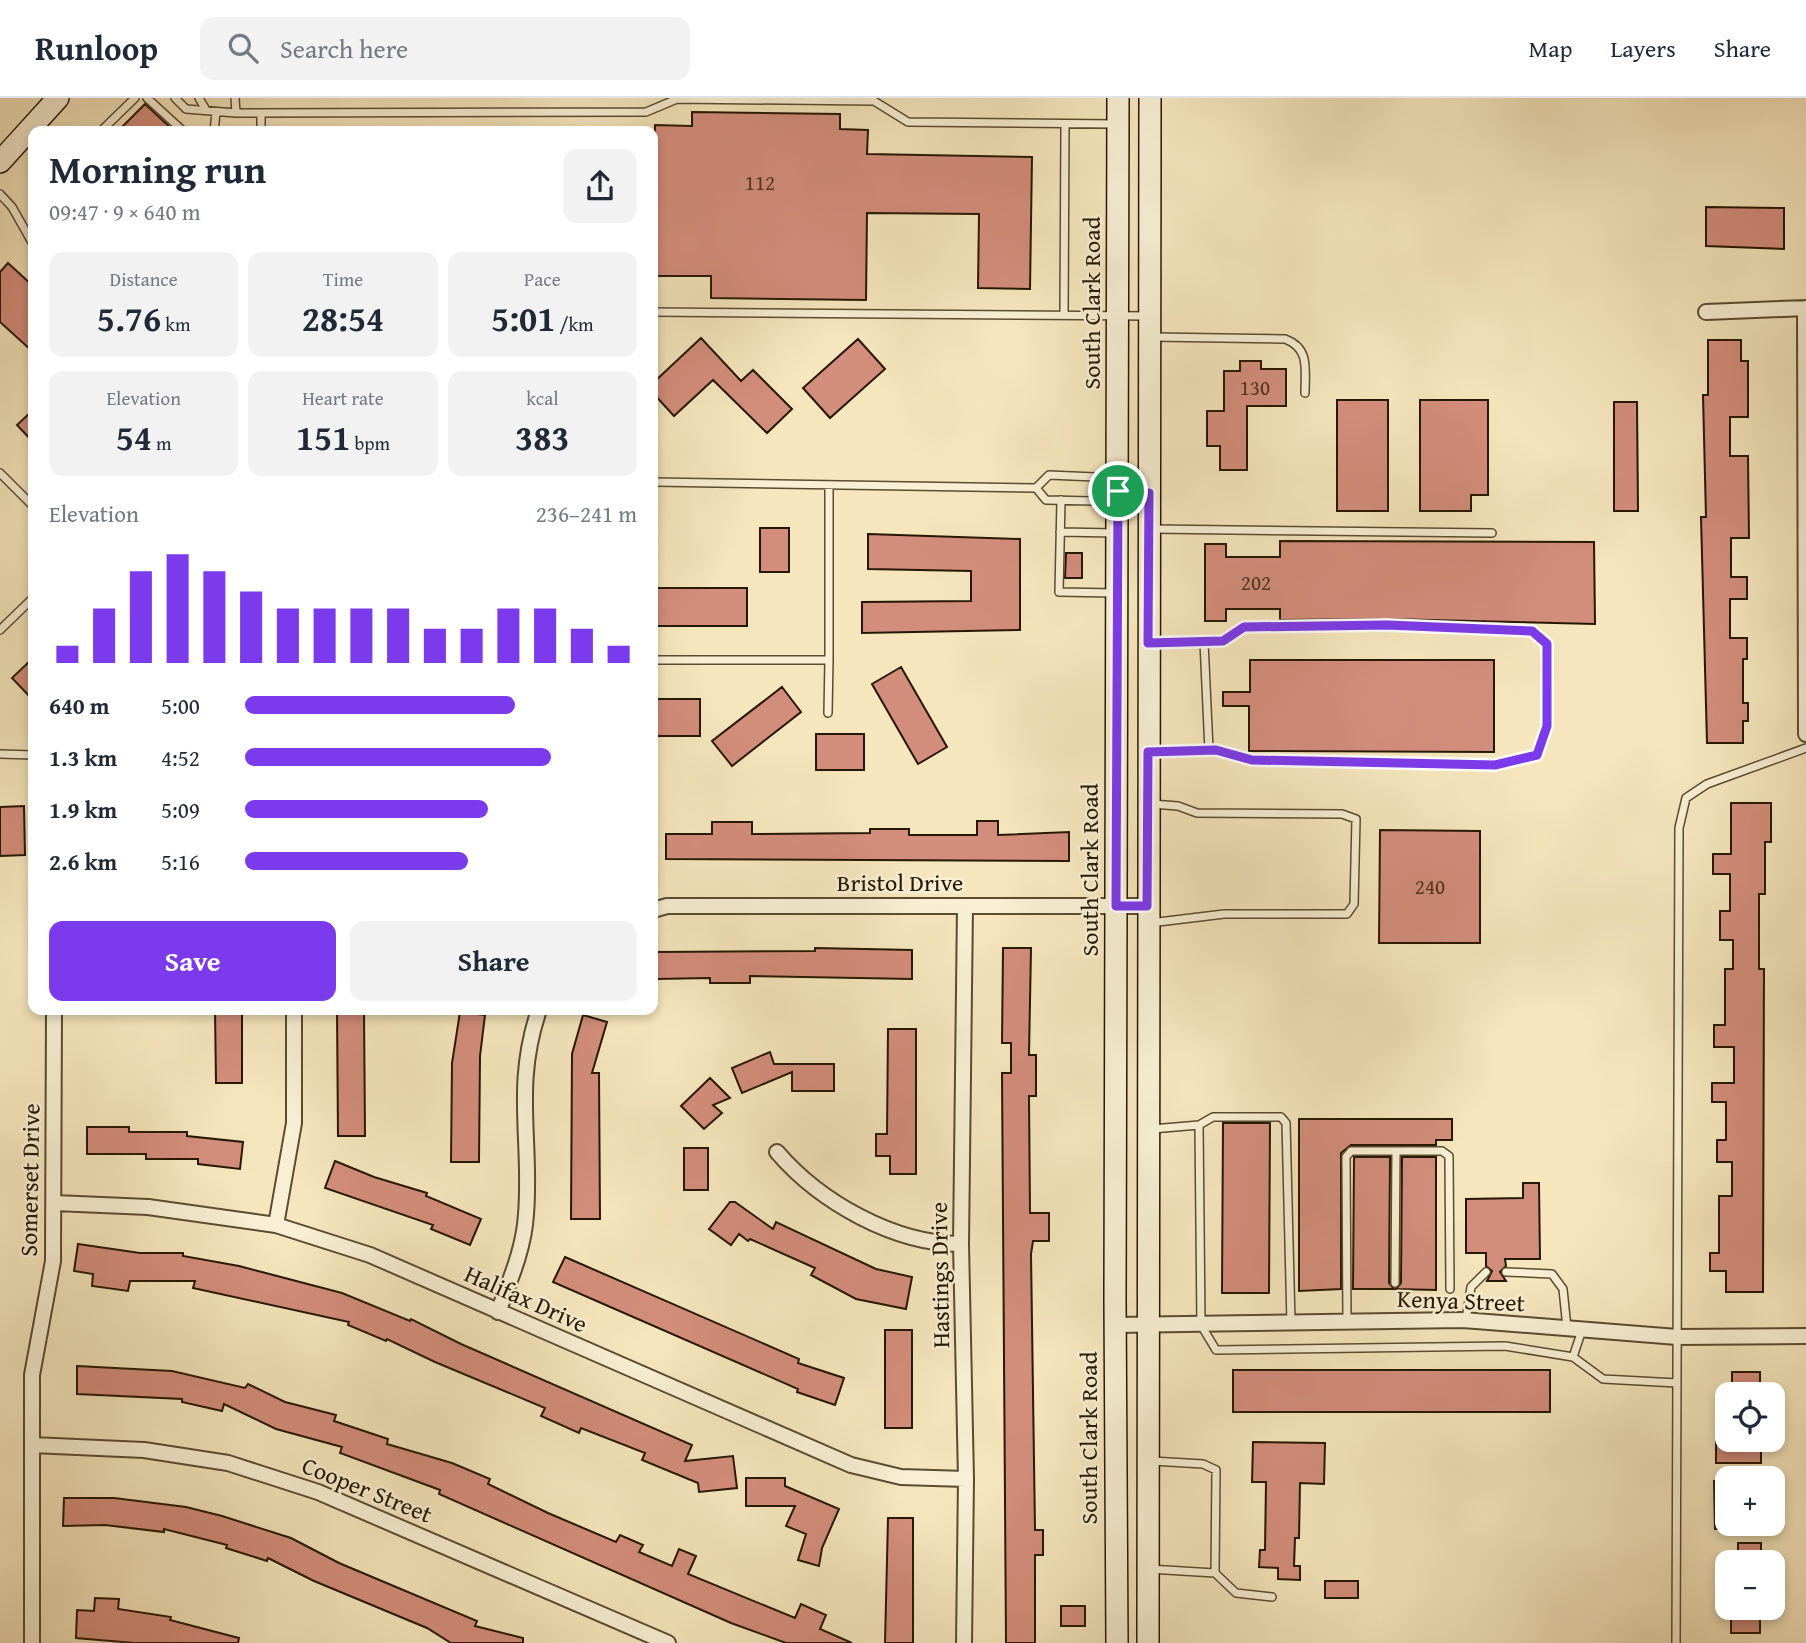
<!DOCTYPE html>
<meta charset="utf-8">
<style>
body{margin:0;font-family:"Gentium Book Plus",serif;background:#f2f2f3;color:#1f2937;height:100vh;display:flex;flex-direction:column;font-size:26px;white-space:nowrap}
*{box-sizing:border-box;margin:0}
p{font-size:23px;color:#747a83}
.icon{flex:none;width:38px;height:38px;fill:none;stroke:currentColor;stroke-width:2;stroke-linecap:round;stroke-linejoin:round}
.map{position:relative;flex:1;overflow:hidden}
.sheet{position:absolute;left:28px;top:28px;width:630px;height:889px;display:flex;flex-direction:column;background:#fff;border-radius:14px;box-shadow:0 4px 10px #0003}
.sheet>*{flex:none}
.controls{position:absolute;left:1715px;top:1284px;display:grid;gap:14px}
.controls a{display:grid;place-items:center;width:70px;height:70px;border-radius:14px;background:#fff;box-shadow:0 4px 10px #0003;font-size:35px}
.pin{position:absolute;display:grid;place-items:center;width:60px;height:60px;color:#fff;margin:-30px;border:4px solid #fff;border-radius:50%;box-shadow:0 2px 7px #0007}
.round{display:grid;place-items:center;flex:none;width:74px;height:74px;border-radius:14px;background:#f2f2f3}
.summary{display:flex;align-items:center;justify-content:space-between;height:119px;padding:0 21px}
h1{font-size:38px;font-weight:800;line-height:52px}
.figures{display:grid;grid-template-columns:repeat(3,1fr);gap:10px;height:119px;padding:7px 21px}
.figures div{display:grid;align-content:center;border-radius:14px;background:#f2f2f3;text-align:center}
.figures b{font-size:35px;font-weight:800}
.figures small{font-size:19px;font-weight:400}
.figures p{font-size:19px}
.chart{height:196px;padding:14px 21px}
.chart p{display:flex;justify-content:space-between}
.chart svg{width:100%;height:126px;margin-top:7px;stroke:#7c3aed;stroke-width:6}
.primary-button{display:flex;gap:14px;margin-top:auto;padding:14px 21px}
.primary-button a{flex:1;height:80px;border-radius:14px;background:#7c3aed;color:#fff;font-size:28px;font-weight:800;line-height:80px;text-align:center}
.primary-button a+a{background:#f2f2f3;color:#1f2937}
ul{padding:0 21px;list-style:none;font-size:23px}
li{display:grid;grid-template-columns:112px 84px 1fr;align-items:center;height:52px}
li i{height:18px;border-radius:9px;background:#7c3aed}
header{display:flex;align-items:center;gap:42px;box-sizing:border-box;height:98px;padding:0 35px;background:#fff;border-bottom:2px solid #e0e1e3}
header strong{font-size:33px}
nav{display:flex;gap:38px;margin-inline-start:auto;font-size:24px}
.search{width:490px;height:63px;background:#f2f2f3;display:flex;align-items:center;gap:18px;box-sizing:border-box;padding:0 24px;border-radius:14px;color:#747a83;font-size:26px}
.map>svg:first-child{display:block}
</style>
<header>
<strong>Runloop</strong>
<div class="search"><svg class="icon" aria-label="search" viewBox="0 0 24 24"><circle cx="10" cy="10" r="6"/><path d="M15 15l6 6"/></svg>Search here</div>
<nav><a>Map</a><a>Layers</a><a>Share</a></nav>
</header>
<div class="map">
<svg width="1806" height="1545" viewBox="0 0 1806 1545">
<rect width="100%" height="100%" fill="#f5e6bd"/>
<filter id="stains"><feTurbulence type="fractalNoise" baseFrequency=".00286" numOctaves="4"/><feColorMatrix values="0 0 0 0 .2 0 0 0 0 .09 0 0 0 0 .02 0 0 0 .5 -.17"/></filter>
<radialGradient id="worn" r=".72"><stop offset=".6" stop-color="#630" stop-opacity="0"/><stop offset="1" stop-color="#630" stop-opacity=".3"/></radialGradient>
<!-- building -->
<path fill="#d38d7c" stroke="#261702" stroke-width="2" d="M 145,6 L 174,33 L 118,33 Z
M 692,14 L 840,16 L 840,31 L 868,32 L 867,56 L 1032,59 L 1030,191 L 978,190 L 979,116 L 867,115 L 866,202 L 711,200 L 711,178 L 653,178 L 655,27 L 692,28 Z
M 1706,109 L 1784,110 L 1784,151 L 1706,148 Z
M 8,165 L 33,188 L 33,254 L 0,224 L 0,174 Z
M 701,240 L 741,283 L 753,272 L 792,311 L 767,335 L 713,282 L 674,318 L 653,295 L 653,285 Z
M 858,241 L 885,271 L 830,320 L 803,290 Z
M 1708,242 L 1741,242 L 1741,263 L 1748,263 L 1748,319 L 1730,319 L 1730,358 L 1748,358 L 1749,440 L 1731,440 L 1731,479 L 1747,479 L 1747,501 L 1730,501 L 1730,540 L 1747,540 L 1747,561 L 1743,561 L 1743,605 L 1748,605 L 1748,623 L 1743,623 L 1743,645 L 1707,645 L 1701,419 L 1706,419 L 1703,297 L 1708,297 Z
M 1240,263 L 1261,263 L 1261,271 L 1286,271 L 1286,308 L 1247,308 L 1247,372 L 1220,372 L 1220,348 L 1207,348 L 1207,313 L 1224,313 L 1224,273 L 1240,273 Z
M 1337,302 L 1388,302 L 1388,413 L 1337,413 Z
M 1420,302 L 1488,302 L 1488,397 L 1471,397 L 1471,413 L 1420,413 Z
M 1614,304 L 1637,304 L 1638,413 L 1614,413 Z
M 33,312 L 33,344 L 17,327 Z
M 760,430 L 789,430 L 789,474 L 760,474 Z
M 868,436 L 1020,441 L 1020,532 L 862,535 L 862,504 L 971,503 L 971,473 L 868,471 Z
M 1280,443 L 1594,444 L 1595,526 L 1387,521 L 1280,522 L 1280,511 L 1226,511 L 1226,523 L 1205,523 L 1205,446 L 1226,446 L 1226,459 L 1280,459 Z
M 1066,455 L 1082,455 L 1082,480 L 1065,480 Z
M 653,490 L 747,490 L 747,528 L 653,528 Z
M 33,560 L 33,602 L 12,580 Z
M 1250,562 L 1494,562 L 1494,654 L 1249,653 L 1249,608 L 1223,608 L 1223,594 L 1250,594 Z
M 901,569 L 947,649 L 918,666 L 872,586 Z
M 782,589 L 801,614 L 732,668 L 712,643 Z
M 653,601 L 700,601 L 700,638 L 653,638 Z
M 816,636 L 864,636 L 864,672 L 816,672 Z
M 1731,705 L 1771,705 L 1771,744 L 1765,744 L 1765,796 L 1759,796 L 1759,871 L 1764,871 L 1763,1194 L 1726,1194 L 1726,1173 L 1710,1173 L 1710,1155 L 1719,1155 L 1719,1098 L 1732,1098 L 1732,1064 L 1717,1064 L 1717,1042 L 1726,1042 L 1726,1004 L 1712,1004 L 1712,985 L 1734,985 L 1734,949 L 1714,949 L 1714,927 L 1725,927 L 1725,871 L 1733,871 L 1733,842 L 1720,842 L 1720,813 L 1730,813 L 1730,776 L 1713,776 L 1713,756 L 1731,756 Z
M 24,708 L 25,757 L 0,758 L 0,709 Z
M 977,723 L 998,723 L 998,737 L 1069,734 L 1069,763 L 666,761 L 666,736 L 712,736 L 712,724 L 752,724 L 752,736 L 870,735 L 870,731 L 909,731 L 909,737 L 977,737 Z
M 1380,732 L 1480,733 L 1480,845 L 1379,845 Z
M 815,850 L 912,852 L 912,881 L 750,878 L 750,885 L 710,885 L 710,880 L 655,881 L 654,854 L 815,853 Z
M 1003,850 L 1031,850 L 1029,957 L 1036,957 L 1036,998 L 1029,998 L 1030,1115 L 1049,1115 L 1049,1143 L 1033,1143 L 1031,1156 L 1035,1432 L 1043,1432 L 1043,1457 L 1035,1457 L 1035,1545 L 1006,1545 L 1002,975 L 1011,975 L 1011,945 L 1002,945 Z
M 215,912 L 242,912 L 242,985 L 216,985 Z
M 337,912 L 364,912 L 365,1038 L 338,1038 Z
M 460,914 L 485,917 L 480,958 L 479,1064 L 451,1064 L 452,965 Z
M 583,917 L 607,924 L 592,975 L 599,975 L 600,1121 L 571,1121 L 572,956 Z
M 888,931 L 916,931 L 916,1076 L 890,1076 L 890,1058 L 876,1058 L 876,1036 L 887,1036 Z
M 770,954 L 774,966 L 834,966 L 834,993 L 792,993 L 792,974 L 742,995 L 732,970 Z
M 710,980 L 730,1000 L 713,1007 L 722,1015 L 704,1031 L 681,1008 Z
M 1299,1021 L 1452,1021 L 1452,1042 L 1436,1042 L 1436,1047 L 1351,1047 L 1341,1055 L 1341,1191 L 1299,1193 Z
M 1223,1025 L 1270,1025 L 1269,1195 L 1222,1195 Z
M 87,1029 L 129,1029 L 129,1034 L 187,1034 L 187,1038 L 243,1044 L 240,1071 L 198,1066 L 198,1061 L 146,1061 L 146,1056 L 87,1056 Z
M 684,1050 L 708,1050 L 708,1092 L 684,1092 Z
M 1354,1059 L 1390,1059 L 1389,1185 L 1394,1191 L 1353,1191 Z
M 1402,1059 L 1436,1059 L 1436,1192 L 1396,1191 L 1401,1185 Z
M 335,1063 L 374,1079 L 427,1095 L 426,1098 L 481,1121 L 470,1147 L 431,1131 L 433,1127 L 325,1090 Z
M 1523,1085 L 1539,1085 L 1540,1161 L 1505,1161 L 1506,1168 L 1500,1174 L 1506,1183 L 1487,1183 L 1492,1173 L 1486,1168 L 1486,1155 L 1466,1155 L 1466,1101 L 1523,1100 Z
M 730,1104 L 735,1104 L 773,1131 L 776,1124 L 876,1171 L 912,1179 L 906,1211 L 856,1201 L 811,1177 L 815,1170 L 750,1141 L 748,1143 L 739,1136 L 731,1147 L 709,1131 Z
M 78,1146 L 140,1155 L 183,1155 L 183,1158 L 239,1168 L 342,1195 L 410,1223 L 411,1221 L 461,1246 L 692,1347 L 685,1363 L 733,1358 L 737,1390 L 699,1394 L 698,1385 L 642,1362 L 645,1355 L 581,1330 L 579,1335 L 541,1318 L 545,1310 L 435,1264 L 387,1241 L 386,1243 L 348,1227 L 349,1224 L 193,1190 L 195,1183 L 130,1183 L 128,1193 L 92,1188 L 93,1176 L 74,1173 Z
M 565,1159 L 799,1261 L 798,1265 L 844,1280 L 835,1307 L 797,1294 L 798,1291 L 553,1184 Z
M 885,1232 L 912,1232 L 912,1330 L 885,1330 Z
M 77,1268 L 172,1273 L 245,1290 L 248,1286 L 285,1304 L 336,1317 L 334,1323 L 388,1341 L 387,1346 L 452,1365 L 490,1381 L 488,1386 L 548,1415 L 616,1444 L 620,1437 L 643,1447 L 639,1454 L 672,1468 L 679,1451 L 696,1458 L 688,1476 L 795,1520 L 801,1506 L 826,1517 L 820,1531 L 852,1545 L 786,1545 L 731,1525 L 439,1396 L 440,1392 L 340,1355 L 342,1349 L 276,1331 L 224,1306 L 222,1313 L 182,1304 L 182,1301 L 77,1296 Z
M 1233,1272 L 1550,1272 L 1550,1314 L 1233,1314 Z
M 1732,1274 L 1760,1274 L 1760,1297 L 1732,1297 Z
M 1716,1342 L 1761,1342 L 1761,1365 L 1716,1365 Z
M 1253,1344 L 1325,1345 L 1324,1386 L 1300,1385 L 1299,1440 L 1295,1440 L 1294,1468 L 1300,1468 L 1300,1482 L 1278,1481 L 1278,1470 L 1259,1469 L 1260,1452 L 1265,1452 L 1266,1384 L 1252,1384 Z
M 746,1380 L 785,1380 L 785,1388 L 839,1411 L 822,1450 L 819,1468 L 798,1462 L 806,1436 L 786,1428 L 795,1408 L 746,1408 Z
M 1727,1382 L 1727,1431 L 1715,1431 L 1714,1383 Z
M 64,1400 L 114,1400 L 186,1409 L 222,1418 L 291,1440 L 339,1465 L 477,1523 L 475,1528 L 523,1540 L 523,1545 L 451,1545 L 427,1530 L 314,1483 L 268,1460 L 267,1463 L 226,1450 L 227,1447 L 164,1431 L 164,1434 L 105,1427 L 63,1428 Z
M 888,1420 L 913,1420 L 913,1545 L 885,1545 Z
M 1738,1445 L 1761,1445 L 1761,1465 L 1738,1465 Z
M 1325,1483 L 1358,1483 L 1358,1500 L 1325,1500 Z
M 95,1500 L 119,1501 L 118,1511 L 171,1519 L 170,1522 L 239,1540 L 238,1545 L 134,1545 L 76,1540 L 77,1512 L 94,1513 Z
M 1061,1508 L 1085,1508 L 1085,1528 L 1061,1528 Z
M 1731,1510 L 1760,1510 L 1760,1535 L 1731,1535 Z"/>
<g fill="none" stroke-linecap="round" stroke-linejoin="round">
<!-- service casing -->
<g stroke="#5a4b31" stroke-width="10">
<path id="service" d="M 147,0 L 183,33
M 175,0 L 186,11 L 236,15 L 235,0
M 199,0 L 206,12
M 236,15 L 646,14 L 677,1 L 874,3 L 908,24 L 1115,26
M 261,15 L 261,33
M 101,33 L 135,0
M 214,33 L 216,15
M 0,96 L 12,109 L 33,146
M 653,214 L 1149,218
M 1064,217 L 1065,26
M 1153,239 L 1285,241 C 1310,250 1305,271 1305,295
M 0,375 L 33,408
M 653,384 L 1036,390 L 1049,377 L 1095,379 L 1107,392
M 1036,390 L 1046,402 L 1093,403 L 1107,392 L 1145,394
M 1061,402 L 1059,494 L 1114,495
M 1153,431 L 1492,435
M 1060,434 L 1115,435
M 0,532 L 33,500
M 1204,544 L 1209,652
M 1151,545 L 1223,543 L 1244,529 L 1387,527 L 1532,533 L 1547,546 L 1547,628 L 1537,657 L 1495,667 L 1252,662 L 1216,652 L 1152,654
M 653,562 L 829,562 L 829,388
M 828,615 L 829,562
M 0,656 L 33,657
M 1150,825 L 1224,816 L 1347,816 L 1354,806 L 1356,721 L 1342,716 L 1197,715 L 1178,708 L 1152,706
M 1199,1027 L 1201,1227 L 1216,1252 L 1505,1248 L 1573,1259 L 1603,1281 L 1677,1285
M 1152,1031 L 1199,1027 L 1213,1019 L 1281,1019 L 1286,1025 L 1291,1225
M 1506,1174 L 1552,1176 L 1563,1191 L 1567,1230
M 1395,1185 L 1396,1053
M 1466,1222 L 1471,1189 L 1486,1174
M 1347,1223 L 1346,1059 L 1351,1053 L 1442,1053 L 1449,1058 L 1450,1191
M 1573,1259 L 1582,1232
M 1152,1363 L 1203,1366 L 1216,1372 L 1215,1475 L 1236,1495 L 1272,1499
M 1149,1471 L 1215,1475
M 1676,1545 L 1679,730 L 1686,700 L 1707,686 L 1806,650"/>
</g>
<!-- minor casing -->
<g stroke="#5a4b31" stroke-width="18">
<path id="minor" d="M 1805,210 L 1806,636
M 1706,214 L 1806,210
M 653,812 L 667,808 L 1147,808
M 777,1054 C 820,1104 894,1146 961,1146
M 55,1105 L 148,1109 L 276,1127 L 370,1157 L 851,1367 L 901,1379 L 966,1381
M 276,1127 L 294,1025 L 294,912
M 498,1214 C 510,1182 524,1151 526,1116 C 532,1042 513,988 539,912
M 1115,1227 L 1463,1222 L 1677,1239 L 1806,1238
M 32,1347 L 144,1352 L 228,1365 L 318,1394 L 668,1545
M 32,1545 L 32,1277 L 53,1163 L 54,912
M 964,1545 L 966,1381 L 961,1146 L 965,808"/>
</g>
<!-- secondary casing -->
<g stroke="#261702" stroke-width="24">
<path id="secondary" d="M 0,64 L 58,0
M 1117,1545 L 1115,1201 L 1118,0
M 1148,1545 L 1150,0"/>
</g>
<!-- service -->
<use href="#service" stroke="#f8efd4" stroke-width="7"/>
<!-- minor -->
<use href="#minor" stroke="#f8efd4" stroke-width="14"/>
<!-- secondary -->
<use href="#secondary" stroke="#f8efd4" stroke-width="21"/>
</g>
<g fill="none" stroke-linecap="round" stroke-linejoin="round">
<!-- route casing -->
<g stroke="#fff" stroke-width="14">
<path id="route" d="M 1118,393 L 1149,395 L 1148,545 L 1223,543 L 1244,529 L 1387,527 L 1532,533 L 1547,546 L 1547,628 L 1537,657 L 1495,667 L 1252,662 L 1216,652 L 1148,654 L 1147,808 L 1116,808 Z"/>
</g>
<!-- route -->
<use href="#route" stroke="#7c3aed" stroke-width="9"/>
</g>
<g text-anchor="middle" stroke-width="5" stroke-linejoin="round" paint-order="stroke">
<!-- number labels -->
<g font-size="21" fill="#513420">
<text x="760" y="92">112</text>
<text x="1255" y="297">130</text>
<text x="1256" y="492">202</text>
<text x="1430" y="796">240</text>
</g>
<!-- street labels -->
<g font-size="24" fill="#261702" stroke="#f8efd4">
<text transform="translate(1092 205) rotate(-90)" y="8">South Clark Road</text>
<text transform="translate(1090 772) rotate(-90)" y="8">South Clark Road</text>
<text x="900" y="793">Bristol Drive</text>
<text transform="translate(30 1082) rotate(-89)" y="8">Somerset Drive</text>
<text transform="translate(940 1177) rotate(-91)" y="8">Hastings Drive</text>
<text transform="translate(526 1201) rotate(24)" y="8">Halifax Drive</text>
<text transform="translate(1461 1203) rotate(2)" y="8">Kenya Street</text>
<text transform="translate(1089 1340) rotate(-90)" y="8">South Clark Road</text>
<text transform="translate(367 1392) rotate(22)" y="8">Cooper Street</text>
</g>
</g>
<rect width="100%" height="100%" filter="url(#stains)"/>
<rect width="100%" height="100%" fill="url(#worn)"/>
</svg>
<div class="controls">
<a><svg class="icon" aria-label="locate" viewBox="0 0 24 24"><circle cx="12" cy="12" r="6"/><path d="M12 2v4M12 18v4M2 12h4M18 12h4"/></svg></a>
<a>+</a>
<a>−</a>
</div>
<div class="pin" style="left:1118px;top:393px;background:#1e9e55"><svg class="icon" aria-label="arrive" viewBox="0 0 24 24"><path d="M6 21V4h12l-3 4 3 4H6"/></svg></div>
<section class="sheet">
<div class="summary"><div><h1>Morning run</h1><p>09:47 · 9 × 640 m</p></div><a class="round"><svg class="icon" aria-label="share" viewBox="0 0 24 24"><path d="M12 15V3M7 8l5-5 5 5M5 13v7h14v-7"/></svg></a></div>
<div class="figures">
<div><p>Distance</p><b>5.76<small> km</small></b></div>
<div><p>Time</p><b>28:54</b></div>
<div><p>Pace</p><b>5:01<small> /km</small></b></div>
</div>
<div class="figures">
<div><p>Elevation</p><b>54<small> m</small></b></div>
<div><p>Heart rate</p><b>151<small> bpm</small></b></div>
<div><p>kcal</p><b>383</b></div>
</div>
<div class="chart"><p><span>Elevation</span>236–241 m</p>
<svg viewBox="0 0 160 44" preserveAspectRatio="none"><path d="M5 44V38M15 44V25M25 44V12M35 44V6M45 44V12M55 44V19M65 44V25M75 44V25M85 44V25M95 44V25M105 44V32M115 44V32M125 44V25M135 44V25M145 44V32M155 44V38"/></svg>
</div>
<ul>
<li><b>640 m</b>5:00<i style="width:69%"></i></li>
<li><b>1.3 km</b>4:52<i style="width:78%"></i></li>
<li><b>1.9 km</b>5:09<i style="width:62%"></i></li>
<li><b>2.6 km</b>5:16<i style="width:57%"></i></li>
</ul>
<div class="primary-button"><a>Save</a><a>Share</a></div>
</section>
</div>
